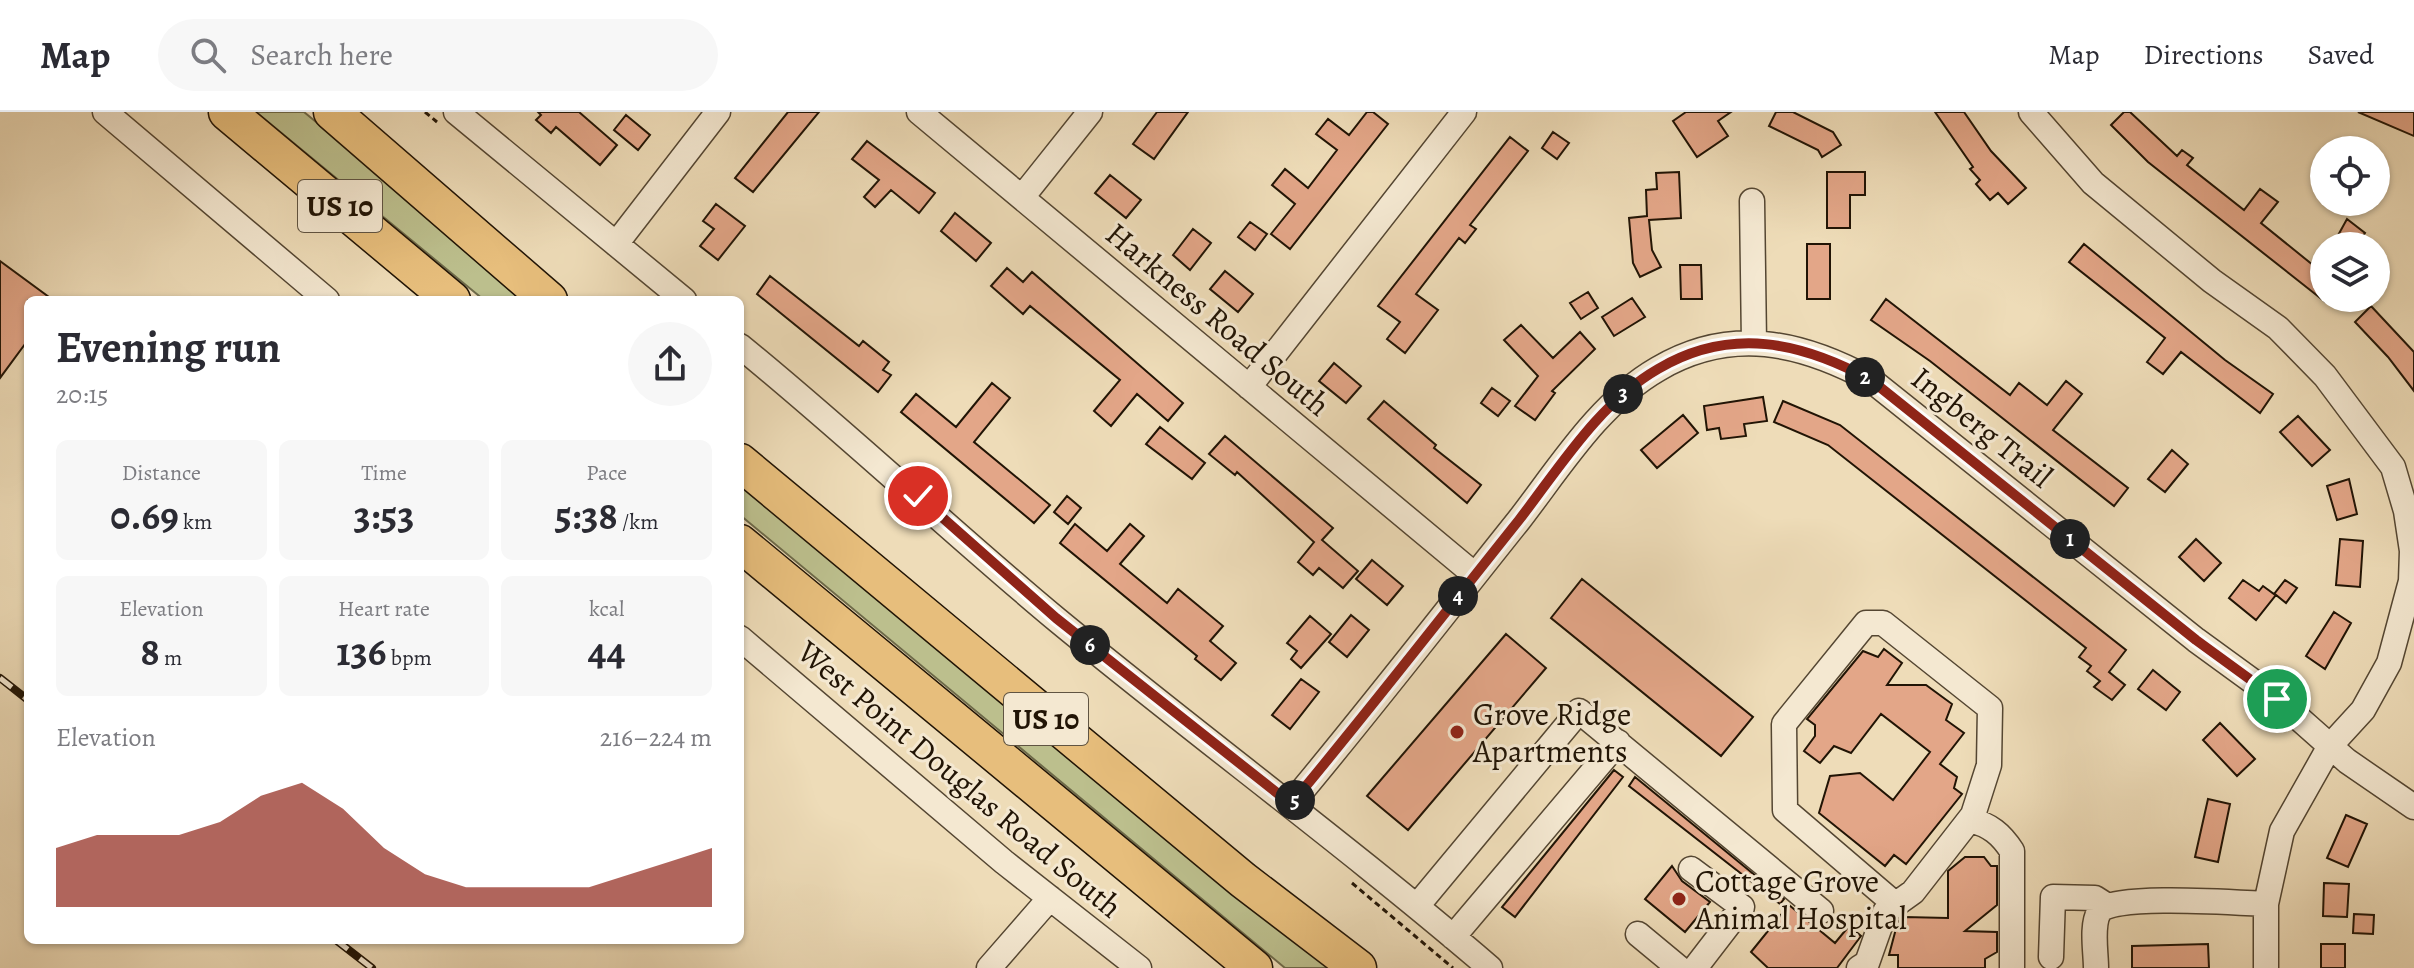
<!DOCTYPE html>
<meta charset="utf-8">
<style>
body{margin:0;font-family:Alegreya,serif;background:#f7f7f7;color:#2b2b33;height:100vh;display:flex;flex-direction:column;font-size:30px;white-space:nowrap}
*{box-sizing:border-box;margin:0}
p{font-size:26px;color:#7c7c81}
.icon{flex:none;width:44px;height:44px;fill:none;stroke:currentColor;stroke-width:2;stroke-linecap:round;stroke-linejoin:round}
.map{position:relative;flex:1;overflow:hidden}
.panel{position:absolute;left:24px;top:184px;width:720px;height:648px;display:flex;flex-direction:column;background:#fff;border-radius:12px;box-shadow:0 2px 6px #0004}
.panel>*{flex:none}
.fabs{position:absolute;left:2310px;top:24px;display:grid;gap:16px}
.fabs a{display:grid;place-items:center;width:80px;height:80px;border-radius:50%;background:#fff;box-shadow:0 2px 6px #0004;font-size:40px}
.pin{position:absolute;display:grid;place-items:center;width:68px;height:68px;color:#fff;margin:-34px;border:4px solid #fff;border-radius:50%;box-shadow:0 2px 8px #0007}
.km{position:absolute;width:40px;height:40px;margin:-20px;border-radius:50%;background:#222;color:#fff;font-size:22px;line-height:40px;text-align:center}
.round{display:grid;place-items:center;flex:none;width:84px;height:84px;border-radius:42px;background:#f7f7f7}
.headline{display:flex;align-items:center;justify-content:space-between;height:136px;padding:0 32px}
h1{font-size:44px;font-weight:700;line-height:60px}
.metrics{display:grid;grid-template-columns:repeat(3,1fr);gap:12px;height:136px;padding:8px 32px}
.metrics div{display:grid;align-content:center;border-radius:12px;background:#f7f7f7;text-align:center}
.metrics b{font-size:40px;font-weight:700}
.metrics small{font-size:22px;font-weight:400}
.metrics p{font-size:22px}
.chart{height:224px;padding:16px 32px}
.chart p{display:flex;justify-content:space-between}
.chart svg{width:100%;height:144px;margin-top:8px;fill:#8f2418;opacity:.7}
header{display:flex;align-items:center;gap:48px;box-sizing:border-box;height:112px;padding:0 40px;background:#fff;border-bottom:2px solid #e1e1e2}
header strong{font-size:38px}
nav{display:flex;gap:44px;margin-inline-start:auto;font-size:28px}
.search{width:560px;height:72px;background:#f7f7f7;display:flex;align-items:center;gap:20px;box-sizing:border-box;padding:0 28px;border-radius:44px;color:#7c7c81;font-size:30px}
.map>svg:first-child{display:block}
</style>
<header>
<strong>Map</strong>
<div class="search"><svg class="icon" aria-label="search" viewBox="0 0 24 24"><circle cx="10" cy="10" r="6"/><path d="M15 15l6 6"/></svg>Search here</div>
<nav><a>Map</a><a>Directions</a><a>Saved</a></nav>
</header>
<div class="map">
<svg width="2414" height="856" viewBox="0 0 2414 856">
<rect width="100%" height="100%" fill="#eedcb8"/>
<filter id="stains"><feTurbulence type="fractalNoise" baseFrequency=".0025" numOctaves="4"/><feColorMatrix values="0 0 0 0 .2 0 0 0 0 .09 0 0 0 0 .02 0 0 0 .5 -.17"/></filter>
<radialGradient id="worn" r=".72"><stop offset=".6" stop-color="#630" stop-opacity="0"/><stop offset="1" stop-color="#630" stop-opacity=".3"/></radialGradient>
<!-- green -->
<path fill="#bcbf8d" stroke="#6e6a49" stroke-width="2" d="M 256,0 L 304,0 L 531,188 L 484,188 Z
M 740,361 L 1336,856 L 1285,856 L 740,403 Z"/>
<!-- building -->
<path fill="#e3a688" stroke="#211405" stroke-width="2" d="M 538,0 L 579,0 L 617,33 L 600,53 L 556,15 L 551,21 L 536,8 L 541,3 Z
M 788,0 L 819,0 L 753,80 L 735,66 Z
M 1157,0 L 1188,0 L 1154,47 L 1133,32 Z
M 1367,0 L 1373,0 L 1388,12 L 1290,137 L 1271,122 L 1295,92 L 1272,73 L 1285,57 L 1308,76 L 1337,38 L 1316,22 L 1328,7 L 1349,23 Z
M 1686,0 L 1731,0 L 1718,9 L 1728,24 L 1697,45 L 1673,9 Z
M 1776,0 L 1793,0 L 1833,20 L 1841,33 L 1822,45 L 1818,38 L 1769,14 Z
M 1935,0 L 1964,0 L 1991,39 L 2026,76 L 2008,92 L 1998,81 L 1990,88 L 1976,72 L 1980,68 L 1970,57 L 1973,55 Z
M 2124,0 L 2130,0 L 2177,44 L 2182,38 L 2193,46 L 2187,53 L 2244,98 L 2260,77 L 2278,90 L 2261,111 L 2324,162 L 2324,189 L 2148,50 L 2111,13 Z
M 2358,0 L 2414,0 L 2414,24 Z
M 626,3 L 650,23 L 638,38 L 614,18 Z
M 1553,20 L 1569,31 L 1557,47 L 1542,36 Z
M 1510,25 L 1528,39 L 1470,113 L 1476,117 L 1465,131 L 1459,126 L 1416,182 L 1438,198 L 1405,241 L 1387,227 L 1400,210 L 1378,194 Z
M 867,29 L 935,81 L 919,101 L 891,78 L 875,95 L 864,85 L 879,68 L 852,47 Z
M 1679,60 L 1681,106 L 1649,108 L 1652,138 L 1661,155 L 1640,165 L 1633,151 L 1629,106 L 1647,104 L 1646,78 L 1657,77 L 1656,61 Z
M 1827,60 L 1865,60 L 1865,83 L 1850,83 L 1850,116 L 1827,116 Z
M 1110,63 L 1141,88 L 1126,106 L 1095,81 Z
M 716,92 L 745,114 L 718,148 L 700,134 L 714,117 L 703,109 Z
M 955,101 L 991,131 L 976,149 L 941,119 Z
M 2347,107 L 2365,121 L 2355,134 L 2345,134 L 2336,127 Z
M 1250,110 L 1267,122 L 1255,138 L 1238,125 Z
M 1193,117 L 1211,131 L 1190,158 L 1173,143 Z
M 1807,132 L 1830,132 L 1830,187 L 1807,187 Z
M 2084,132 L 2225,248 L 2273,282 L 2260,301 L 2181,240 L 2163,262 L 2147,250 L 2165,226 L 2069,150 Z
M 0,149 L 53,188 L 28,188 L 28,228 L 0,266 Z
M 1680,153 L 1701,153 L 1702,187 L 1681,187 Z
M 1007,156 L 1023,170 L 1032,160 L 1183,291 L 1168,309 L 1137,282 L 1111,314 L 1094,299 L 1120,268 L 1030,194 L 1023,202 L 991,174 Z
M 1225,159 L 1253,182 L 1238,200 L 1210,177 Z
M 770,164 L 859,234 L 863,229 L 889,250 L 883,258 L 891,263 L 878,280 L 757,182 Z
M 1588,180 L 1598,196 L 1581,207 L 1570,191 Z
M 1632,186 L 1645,205 L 1614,224 L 1602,205 Z
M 1886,187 L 2010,283 L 2019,271 L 2047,293 L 2066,269 L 2082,282 L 2053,318 L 2128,376 L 2114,394 L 1930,249 L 1871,208 Z
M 2371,194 L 2414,240 L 2414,279 L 2388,245 L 2355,210 Z
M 1521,213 L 1553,246 L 1580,220 L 1595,237 L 1552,279 L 1555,281 L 1535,308 L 1515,294 L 1538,264 L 1504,228 Z
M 1334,251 L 1361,274 L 1346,291 L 1319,269 Z
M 992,271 L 1010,286 L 974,330 L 1050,393 L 1034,411 L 901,300 L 916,282 L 956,315 Z
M 1492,276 L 1510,289 L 1498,304 L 1481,291 Z
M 1763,285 L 1767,309 L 1744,312 L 1746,324 L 1721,327 L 1719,316 L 1707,318 L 1704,294 Z
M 1384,289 L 1436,333 L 1434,336 L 1481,373 L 1467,391 L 1368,307 Z
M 1783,289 L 1840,313 L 2126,538 L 2109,560 L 2125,573 L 2112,588 L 2094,575 L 2100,569 L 2087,559 L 2091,554 L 2079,545 L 2086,536 L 1828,333 L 1774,310 Z
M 1683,303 L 1698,321 L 1657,356 L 1641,338 Z
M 2298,304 L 2330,338 L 2312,354 L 2280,320 Z
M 1160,315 L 1205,351 L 1192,367 L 1146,332 Z
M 1225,324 L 1333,416 L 1322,428 L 1358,459 L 1343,476 L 1319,456 L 1313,463 L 1298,450 L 1314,430 L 1237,360 L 1235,363 L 1209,342 Z
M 2172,338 L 2188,352 L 2165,380 L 2148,367 Z
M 2349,367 L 2357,402 L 2337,408 L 2327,374 Z
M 1067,384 L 1081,396 L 1068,412 L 1054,400 Z
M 1075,412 L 1107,439 L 1130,412 L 1144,424 L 1120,452 L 1167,491 L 1178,477 L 1223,514 L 1210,529 L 1236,551 L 1221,568 L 1195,547 L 1197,544 L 1060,431 Z
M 2196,427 L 2221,451 L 2204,469 L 2179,445 Z
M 2340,427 L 2363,429 L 2360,475 L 2336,473 Z
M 1372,448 L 1403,474 L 1387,493 L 1356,467 Z
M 1582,467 L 1753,605 L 1721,644 L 1551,506 Z
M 2243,468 L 2259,479 L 2263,474 L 2274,482 L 2285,468 L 2297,476 L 2286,491 L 2276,483 L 2256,508 L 2229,486 Z
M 2334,500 L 2351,511 L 2325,557 L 2306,544 Z
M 1351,503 L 1369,518 L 1347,545 L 1329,530 Z
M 1310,504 L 1331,522 L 1301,556 L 1291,547 L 1297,539 L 1287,531 Z
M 1506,522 L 1546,556 L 1408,718 L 1367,684 Z
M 1884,537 L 1902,551 L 1887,573 L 1926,573 L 1952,592 L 1946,608 L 1964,621 L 1940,652 L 1957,665 L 1954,676 L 1962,682 L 1906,752 L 1894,743 L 1885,754 L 1819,701 L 1830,664 L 1860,661 L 1893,688 L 1930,640 L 1881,602 L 1851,641 L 1834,634 L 1820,651 L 1804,639 L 1815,624 L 1815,613 L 1807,607 L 1863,539 L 1878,545 Z
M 2153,558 L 2180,580 L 2166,598 L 2138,577 Z
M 1301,567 L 1319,580 L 1290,617 L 1272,603 Z
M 2220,611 L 2255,647 L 2237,664 L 2203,628 Z
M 1614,658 L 1623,665 L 1515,805 L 1502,795 Z
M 1635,665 L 1784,787 L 1780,792 L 1629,674 Z
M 2208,687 L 2230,692 L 2218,750 L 2195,745 Z
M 2346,703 L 2367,712 L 2348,755 L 2327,746 Z
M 1965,745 L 1984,745 L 1991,754 L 1997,754 L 1997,793 L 1965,819 L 1997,820 L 1997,840 L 1985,847 L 1985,856 L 1898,856 L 1898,843 L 1889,843 L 1898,809 L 1904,805 L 1948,806 L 1948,759 Z
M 1672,754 L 1682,769 L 1710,790 L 1685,820 L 1645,787 Z
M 2324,771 L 2349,772 L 2347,805 L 2323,804 Z
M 1789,793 L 1835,831 L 1849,814 L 1861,824 L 1837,856 L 1768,856 L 1751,840 Z
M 2354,802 L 2374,803 L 2373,822 L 2353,821 Z
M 2208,832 L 2209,856 L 2132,856 L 2132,834 Z
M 2321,832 L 2345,832 L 2345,856 L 2321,856 Z"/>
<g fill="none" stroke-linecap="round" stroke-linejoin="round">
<!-- minor casing -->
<g stroke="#544632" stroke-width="27">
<path id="minor" d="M 105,0 L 327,188
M 456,0 L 684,188
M 919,0 L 1475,463
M 2031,0 L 2093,71 L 2212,169 L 2278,216 L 2325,264 L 2393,355 L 2406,399 L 2412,439 L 2411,469 L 2389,551 L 2363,598 L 2330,634 L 2282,719 L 2266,792 L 2266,856
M 1023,84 L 1090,0
M 1752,89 L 1754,231
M 616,132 L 718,0
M 740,234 C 848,322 949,418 1056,507 C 1199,625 1349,735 1490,856
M 1249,275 L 1464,0
M 740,526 L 1004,750 L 1139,856
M 1291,692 C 1369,599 1443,503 1519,408 C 1560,355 1599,291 1658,257 C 1731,214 1801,230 1871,268 L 2196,528 L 2277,587 L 2347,649 L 2414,695
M 1970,708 C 1990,713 2001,722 2012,739 L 2012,856
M 1691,757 L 1742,795 L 1695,856
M 1417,794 L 1579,599 L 1821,799
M 1638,822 L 1679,856
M 1453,825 L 1618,630
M 2051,845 L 2053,785 L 2095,786 L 2106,793
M 989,856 L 1050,786
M 1859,856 L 1867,851 L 1885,800 L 1913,780 L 1973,703 L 1989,653 L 1990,596 L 1883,511 L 1866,511 L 1784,612 L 1785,698 L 1896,793
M 2096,856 C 2096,840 2091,814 2099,800 C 2109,781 2241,791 2266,792"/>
</g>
<!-- highway casing -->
<g stroke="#211405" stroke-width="39">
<path id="highway" d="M 227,0 L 452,188
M 332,0 L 549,188
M 740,350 L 1243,768 L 1358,856
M 740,431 L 1254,856"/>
</g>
<!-- path -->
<path stroke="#211405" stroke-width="3" stroke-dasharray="6 4" stroke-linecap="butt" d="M 425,0 L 437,10
M 1352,771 L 1453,856"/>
<!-- minor -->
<use href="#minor" stroke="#f4e8d1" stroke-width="24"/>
<!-- highway -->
<use href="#highway" stroke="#e7be7c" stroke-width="36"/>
<!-- rail casing -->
<g stroke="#211405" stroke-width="8">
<path id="rail" d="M 0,566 L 28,588
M 336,828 L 372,856"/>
</g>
<!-- rail -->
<use href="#rail" stroke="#f4e8d1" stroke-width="5" stroke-dasharray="15" stroke-linecap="butt"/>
</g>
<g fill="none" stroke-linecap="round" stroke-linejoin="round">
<!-- route casing -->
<g stroke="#fff" stroke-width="16">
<path id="route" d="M 918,384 L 1056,506 L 1291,692 C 1369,599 1443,503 1519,408 C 1560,355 1599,291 1658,257 C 1731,214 1801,230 1871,268 L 2196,528 L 2277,587"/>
</g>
<!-- route -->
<use href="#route" stroke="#8f2418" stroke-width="10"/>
</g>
<!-- markers -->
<g fill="#8f2418" stroke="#f4e8d1" stroke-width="3">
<circle cx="1457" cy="620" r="8"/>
<circle cx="1679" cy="787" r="8"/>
</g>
<g text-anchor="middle" stroke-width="6" stroke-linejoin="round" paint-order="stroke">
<!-- shield labels -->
<g fill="#f4e8d1" stroke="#605442" stroke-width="2">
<rect x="298" y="68" width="84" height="52" rx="6"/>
<rect x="1004" y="581" width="84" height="52" rx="6"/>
</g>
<g font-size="30" font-weight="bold" fill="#211405">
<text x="340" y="104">US 10</text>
<text x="1046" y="617">US 10</text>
</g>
<!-- street labels -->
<g font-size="32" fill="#211405" stroke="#f4e8d1">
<text transform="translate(1218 207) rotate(40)" y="11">Harkness Road South</text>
<text transform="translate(1982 315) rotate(39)" y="11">Ingberg Trail</text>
<text transform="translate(960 667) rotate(40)" y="11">West Point Douglas Road South</text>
</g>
<!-- poi labels -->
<g font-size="32" fill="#211405" stroke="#f4e8d1" text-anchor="start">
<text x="1473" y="613">Grove Ridge<tspan x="1473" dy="37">Apartments</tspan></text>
<text x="1695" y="780">Cottage Grove<tspan x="1695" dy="37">Animal Hospital</tspan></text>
</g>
</g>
<rect width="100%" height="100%" filter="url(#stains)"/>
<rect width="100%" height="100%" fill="url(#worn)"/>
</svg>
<div class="fabs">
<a><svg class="icon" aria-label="locate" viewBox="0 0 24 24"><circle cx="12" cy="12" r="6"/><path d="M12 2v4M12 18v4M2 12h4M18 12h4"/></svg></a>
<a><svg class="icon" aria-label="layers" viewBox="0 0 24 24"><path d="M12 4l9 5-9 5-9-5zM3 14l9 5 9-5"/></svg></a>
</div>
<div class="pin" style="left:2277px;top:587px;background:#1e9e55"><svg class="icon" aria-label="arrive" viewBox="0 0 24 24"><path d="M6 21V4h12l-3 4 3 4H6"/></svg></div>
<div class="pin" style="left:918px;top:384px;background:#d93025"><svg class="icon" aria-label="check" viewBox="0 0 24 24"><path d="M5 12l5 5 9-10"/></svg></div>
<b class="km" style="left:2070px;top:427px">1</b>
<b class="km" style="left:1865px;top:265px">2</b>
<b class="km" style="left:1623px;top:282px">3</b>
<b class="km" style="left:1458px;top:484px">4</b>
<b class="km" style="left:1295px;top:688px">5</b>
<b class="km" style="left:1090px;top:533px">6</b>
<section class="panel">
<div class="headline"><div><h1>Evening run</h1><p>20:15</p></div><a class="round"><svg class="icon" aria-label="share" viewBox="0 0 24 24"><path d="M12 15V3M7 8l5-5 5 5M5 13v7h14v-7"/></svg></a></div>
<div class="metrics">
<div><p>Distance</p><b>0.69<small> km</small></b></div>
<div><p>Time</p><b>3:53</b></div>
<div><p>Pace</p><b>5:38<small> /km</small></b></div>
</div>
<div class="metrics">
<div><p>Elevation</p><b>8<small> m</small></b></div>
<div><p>Heart rate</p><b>136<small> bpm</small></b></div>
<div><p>kcal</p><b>44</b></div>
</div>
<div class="chart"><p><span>Elevation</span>216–224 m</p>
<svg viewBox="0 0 160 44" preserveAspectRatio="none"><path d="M0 44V26L10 22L20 22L30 22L40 18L50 10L60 6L70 14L80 26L90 34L100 38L110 38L120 38L130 38L140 34L150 30L160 26V44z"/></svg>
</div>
</section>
</div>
